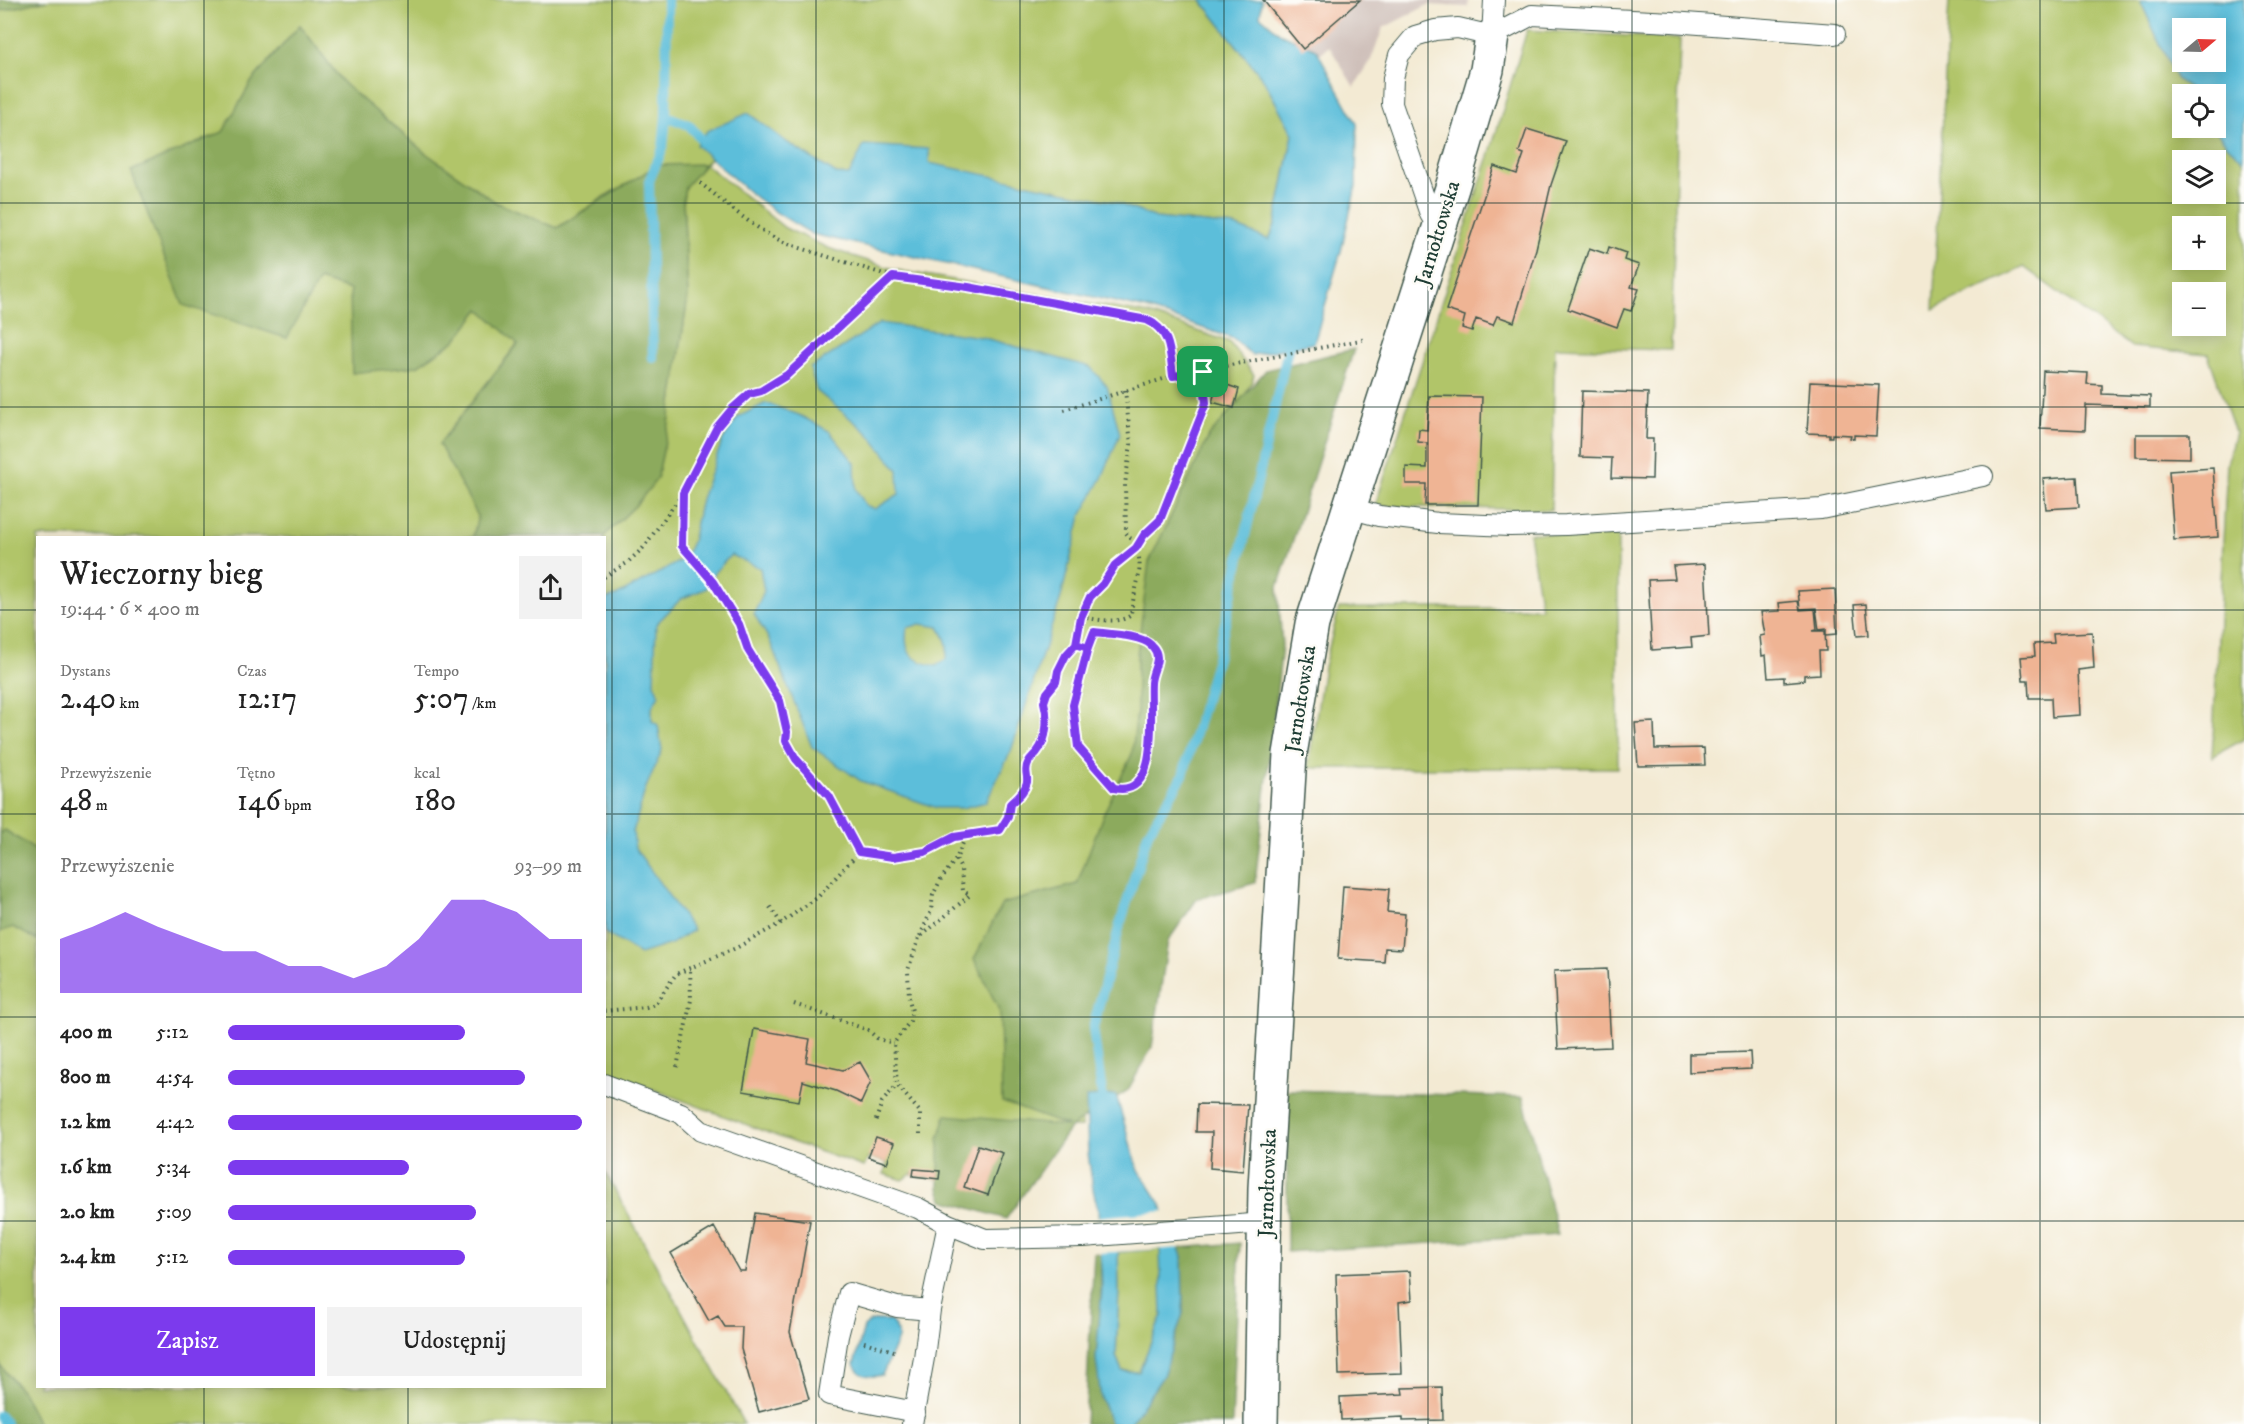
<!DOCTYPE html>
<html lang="pl">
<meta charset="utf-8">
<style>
body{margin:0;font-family:"IM FELL DW Pica",serif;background:#f2f2f2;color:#222;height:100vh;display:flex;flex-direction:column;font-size:22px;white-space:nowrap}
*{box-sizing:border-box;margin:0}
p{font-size:20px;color:#767676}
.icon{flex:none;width:33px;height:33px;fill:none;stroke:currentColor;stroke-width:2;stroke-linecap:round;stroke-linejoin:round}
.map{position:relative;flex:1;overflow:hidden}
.panel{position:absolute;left:36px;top:536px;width:570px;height:852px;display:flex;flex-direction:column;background:#fff;border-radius:0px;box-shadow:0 3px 15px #0003}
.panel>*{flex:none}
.needle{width:39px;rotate:71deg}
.controls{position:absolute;left:2172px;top:18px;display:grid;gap:12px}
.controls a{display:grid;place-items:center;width:54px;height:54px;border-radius:0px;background:#fff;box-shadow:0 3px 15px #0003;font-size:30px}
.pin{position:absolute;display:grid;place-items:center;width:51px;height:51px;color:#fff;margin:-26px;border-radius:12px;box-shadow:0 3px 9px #0006}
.round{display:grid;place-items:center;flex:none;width:63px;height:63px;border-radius:0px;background:#f2f2f2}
.headline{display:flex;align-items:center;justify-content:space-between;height:102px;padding:0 24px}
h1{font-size:33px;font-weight:600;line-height:45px}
.metrics{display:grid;grid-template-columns:repeat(3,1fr);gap:9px;height:102px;padding:6px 24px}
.metrics div{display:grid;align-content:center}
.metrics b{font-size:30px;font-weight:600}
.metrics small{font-size:16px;font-weight:400}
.metrics p{font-size:16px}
.chart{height:168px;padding:12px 24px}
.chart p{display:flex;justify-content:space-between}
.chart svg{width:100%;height:108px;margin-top:6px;fill:#7c3aed;opacity:.7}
.action{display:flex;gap:12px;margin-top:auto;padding:12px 24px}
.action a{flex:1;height:69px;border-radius:0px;background:#7c3aed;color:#fff;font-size:24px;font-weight:600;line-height:69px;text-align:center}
.action a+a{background:#f2f2f2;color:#222}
ul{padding:0 24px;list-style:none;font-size:20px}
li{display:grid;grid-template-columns:96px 72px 1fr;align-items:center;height:45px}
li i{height:15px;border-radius:8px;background:#7c3aed}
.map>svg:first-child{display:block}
</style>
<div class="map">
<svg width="2244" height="1424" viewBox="0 0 2244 1424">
<rect width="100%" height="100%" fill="#fdfcf7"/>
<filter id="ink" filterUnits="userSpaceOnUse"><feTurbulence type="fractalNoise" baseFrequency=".0167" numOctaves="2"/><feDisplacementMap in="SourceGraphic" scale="12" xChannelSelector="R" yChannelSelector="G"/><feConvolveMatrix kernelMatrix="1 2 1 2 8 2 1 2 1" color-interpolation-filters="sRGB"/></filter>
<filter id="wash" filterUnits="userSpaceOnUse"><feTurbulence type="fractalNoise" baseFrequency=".008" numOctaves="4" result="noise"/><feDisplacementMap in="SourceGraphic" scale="24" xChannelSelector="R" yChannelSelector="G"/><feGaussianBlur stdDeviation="1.35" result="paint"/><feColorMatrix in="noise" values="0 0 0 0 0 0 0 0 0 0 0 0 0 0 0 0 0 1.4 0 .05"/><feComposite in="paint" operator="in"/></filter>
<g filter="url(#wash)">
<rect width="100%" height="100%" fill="#f3ead3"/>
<!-- industrial -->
<path fill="#cfc0ba" d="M 1264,0 L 1469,0 L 1468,7 L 1428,5 L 1383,28 L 1370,62 L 1354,87 L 1329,46 L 1314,59 Z"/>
<!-- green -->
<path fill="#b1c569" stroke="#68814e" stroke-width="1.5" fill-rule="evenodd" d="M 47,0 L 1201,0 L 1263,79 L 1293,134 L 1275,225 L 1269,240 L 1235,226 L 1156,218 L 1114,202 L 928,163 L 928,149 L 849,175 L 836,174 L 788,143 L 748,113 L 705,164 L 785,228 L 828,248 L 896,270 L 1149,314 L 1229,342 L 1254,375 L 1252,382 L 1247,390 L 1082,1012 L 1082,1127 L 1071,1127 L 939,1179 L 913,1176 L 913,1173 L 903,1180 L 884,1174 L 887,1163 L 869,1157 L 864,1167 L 795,1143 L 605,1071 L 604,537 L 603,537 L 636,505 L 657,478 L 669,423 L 688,296 L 683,200 L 685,187 L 704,164 L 613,191 L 557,228 L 497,203 L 424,152 L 344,84 L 300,25 L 252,81 L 223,132 L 132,171 L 319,280 L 351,290 L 353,373 L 455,341 L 480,309 L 518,343 L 439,444 L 478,516 L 473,537 L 38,537 L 38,1386 L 604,1386 L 605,1172 L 744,1424 L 38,1424 L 23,1393 L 0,1365 L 0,11 Z
M 1949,0 L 2140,0 L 2176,78 L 2194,94 L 2182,94 L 2182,128 L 2214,128 L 2228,146 L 2244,161 L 2244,739 L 2212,757 L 2227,464 L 2235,432 L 2208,354 L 2132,347 L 2024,267 L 1933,310 ZM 2182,160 L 2216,160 L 2216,194 L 2182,194 ZM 2182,226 L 2216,226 L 2216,260 L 2182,260 ZM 2182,292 L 2216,292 L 2216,326 L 2182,326 Z
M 1527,30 L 1680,39 L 1671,350 L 1555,347 L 1551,510 L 1375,506 L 1489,156 Z
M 1529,533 L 1618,535 L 1618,768 L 1308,768 L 1324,667 L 1339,608 L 1541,608 Z
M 1161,1249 L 1162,1315 L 1139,1372 L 1122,1371 L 1116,1356 L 1119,1289 L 1118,1252 Z"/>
<!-- forest -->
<path fill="#8caa5d" stroke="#567448" stroke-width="1.5" d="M 0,0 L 47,0 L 0,11 Z
M 300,25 L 344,84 L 424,152 L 497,203 L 557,228 L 657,165 L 705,164 L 685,187 L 683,200 L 688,296 L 669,423 L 657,479 L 636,505 L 603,537 L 473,537 L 478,516 L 439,444 L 518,344 L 480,309 L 455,341 L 417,366 L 352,373 L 350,290 L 319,280 L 287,338 L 183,305 L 131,171 L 223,132 L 252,81 Z
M 1354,349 L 1278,587 L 1282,646 L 1255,883 L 1197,899 L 1168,941 L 1152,1047 L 1128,1090 L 1071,1127 L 1006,1219 L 943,1200 L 939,1188 L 939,1138 L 946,1115 L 1068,1126 L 1002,1102 L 1000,1012 L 974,959 L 1002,904 L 1077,884 L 1103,815 L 1132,754 L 1137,711 L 1137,655 L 1149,562 L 1209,436 L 1266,370 Z
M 5,830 L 37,851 L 37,940 L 13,927 L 0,932 L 0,834 Z
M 1287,1090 L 1523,1097 L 1558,1235 L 1287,1252 Z
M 1240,1243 L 1232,1424 L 1130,1424 L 1163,1376 L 1183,1313 L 1182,1256 L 1178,1248 Z
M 1094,1253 L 1101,1253 L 1101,1398 L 1111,1424 L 1085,1424 Z
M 0,1365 L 23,1393 L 38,1424 L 0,1424 Z"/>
<!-- water -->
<path fill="#5cbeda" stroke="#3e7e87" stroke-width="1.5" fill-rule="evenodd" d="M 1201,0 L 1262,0 L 1260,16 L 1281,34 L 1316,49 L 1357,124 L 1356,186 L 1341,251 L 1314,343 L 1252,355 L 1232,338 L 1147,309 L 812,234 L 777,213 L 750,193 L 696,145 L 707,131 L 748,113 L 788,143 L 836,174 L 849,175 L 864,145 L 929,149 L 929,163 L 1114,202 L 1156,218 L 1235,226 L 1269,240 L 1275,225 L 1293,134 L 1263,79 Z
M 2140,0 L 2244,0 L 2244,161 L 2228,146 L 2214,128 L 2216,94 L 2194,94 L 2176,78 ZM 2182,28 L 2216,28 L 2216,62 L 2182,62 Z
M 880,323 L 981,337 L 1090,367 L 1107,386 L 1120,434 L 1102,478 L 1081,516 L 1061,597 L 1011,751 L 986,802 L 962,808 L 937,808 L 861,781 L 812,747 L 769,639 L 754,614 L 764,591 L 760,568 L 731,555 L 715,572 L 707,588 L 681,599 L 656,624 L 654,683 L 659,695 L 652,707 L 652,721 L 658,725 L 662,750 L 645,790 L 633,832 L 635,848 L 693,930 L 671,944 L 640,954 L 605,933 L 605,599 L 616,596 L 684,559 L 692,542 L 701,499 L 723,439 L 738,417 L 766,403 L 799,415 L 829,431 L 855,463 L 856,489 L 866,506 L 875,509 L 899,494 L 898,470 L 868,433 L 817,391 L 810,368 ZM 920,624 L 939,627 C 946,639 949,645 946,659 L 936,666 C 912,661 903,654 907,628 Z
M 1116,1095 L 1137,1167 L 1161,1204 L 1182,1256 L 1183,1313 L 1163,1376 L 1130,1424 L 1111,1424 L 1101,1398 L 1096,1359 L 1102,1289 L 1101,1261 L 1098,1210 L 1093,1189 L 1088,1153 L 1086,1097 ZM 1160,1249 L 1162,1315 L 1139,1372 L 1122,1371 L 1116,1356 L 1119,1289 L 1118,1252 Z
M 878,1320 L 891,1321 L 898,1332 L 898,1339 L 882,1375 C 870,1378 860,1377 854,1365 L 864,1327 L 870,1322 Z"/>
<!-- pier -->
<path fill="#f3ead3" d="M 1166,1211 L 1181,1248 L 1098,1253 L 1096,1217 Z"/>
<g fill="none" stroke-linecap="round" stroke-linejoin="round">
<!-- stream -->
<path stroke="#5cbeda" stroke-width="10" d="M 666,116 L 689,125 L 701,139
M 653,358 L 649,181 L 663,148 L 666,116 L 667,0
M 1104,1108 L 1093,1028 L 1119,928 L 1148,833 L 1183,775 L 1217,658 L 1291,336
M 0,1416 L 6,1424"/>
</g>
<g id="blocks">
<!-- building -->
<path fill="#efb494" d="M 1263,0 L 1360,0 L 1303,49 Z
M 1527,129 L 1566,141 L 1551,185 L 1536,249 L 1514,322 L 1497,316 L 1493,325 L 1476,319 L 1472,331 L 1462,328 L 1465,316 L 1446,310 L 1494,166 L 1517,174 L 1524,154 L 1519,152 Z
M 1609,247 L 1626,253 L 1624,260 L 1639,265 L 1631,287 L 1639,289 L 1631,311 L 1624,309 L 1617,327 L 1568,309 L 1589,248 L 1607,254 Z
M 2043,371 L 2088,373 L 2087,384 L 2102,385 L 2102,394 L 2150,396 L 2150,407 L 2086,405 L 2085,430 L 2040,428 Z
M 1218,382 L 1239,389 L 1234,408 L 1212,402 Z
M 1810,382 L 1879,385 L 1876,436 L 1854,435 L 1854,439 L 1850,438 L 1851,435 L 1832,434 L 1832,437 L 1829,437 L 1829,434 L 1807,433 Z
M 1582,391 L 1648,393 L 1646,439 L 1653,439 L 1652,479 L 1611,478 L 1612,458 L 1580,457 Z
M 1429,396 L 1482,397 L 1478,505 L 1425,505 L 1426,484 L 1406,484 L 1406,467 L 1427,468 L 1427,443 L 1418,442 L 1419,429 L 1427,430 Z
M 2136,434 L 2190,434 L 2190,458 L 2136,457 Z
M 2213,468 L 2218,537 L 2174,540 L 2169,471 Z
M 2077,477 L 2079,507 L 2046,509 L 2043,479 Z
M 1705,564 L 1709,636 L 1691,638 L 1692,647 L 1652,650 L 1648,580 L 1675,579 L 1673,566 Z
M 1835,589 L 1837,634 L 1826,635 L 1826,629 L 1819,630 L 1816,608 L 1800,609 L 1798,591 Z
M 1798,601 L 1800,610 L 1815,609 L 1817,630 L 1812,631 L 1825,631 L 1826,651 L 1819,651 L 1820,674 L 1804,675 L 1804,680 L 1784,682 L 1784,677 L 1768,678 L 1766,655 L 1762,656 L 1760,636 L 1765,635 L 1761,612 L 1780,611 L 1779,603 Z
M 1866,604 L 1869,635 L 1857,636 L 1854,605 Z
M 2092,632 L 2094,668 L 2078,670 L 2080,715 L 2052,717 L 2051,698 L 2029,698 L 2028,680 L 2023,680 L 2021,657 L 2035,656 L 2034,644 L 2054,643 L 2053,634 Z
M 1654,722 L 1655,749 L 1704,748 L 1705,765 L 1638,766 L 1635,723 Z
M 1343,886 L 1389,889 L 1387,912 L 1405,914 L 1402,949 L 1385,948 L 1384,962 L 1338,959 Z
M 1607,969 L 1611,1047 L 1558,1049 L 1554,971 Z
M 754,1029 L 810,1039 L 806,1062 L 843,1070 L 860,1062 L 871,1081 L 861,1103 L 836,1091 L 803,1081 L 799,1101 L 743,1091 Z
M 1750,1052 L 1751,1069 L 1689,1072 L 1689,1054 Z
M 1197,1104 L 1248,1105 L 1243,1171 L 1210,1168 L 1212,1132 L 1196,1132 Z
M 876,1137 L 894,1143 L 887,1163 L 868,1157 Z
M 978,1145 L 1003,1153 L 988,1195 L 964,1187 Z
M 914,1169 L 940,1171 L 939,1179 L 913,1176 Z
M 755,1213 L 810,1221 L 790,1332 L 809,1399 L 759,1412 L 741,1349 L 742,1327 L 725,1327 L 718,1316 L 709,1321 L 671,1253 L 714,1227 L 739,1271 L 745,1271 Z
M 1410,1271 L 1412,1300 L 1399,1302 L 1402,1373 L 1339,1375 L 1336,1274 Z
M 1442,1387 L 1443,1420 L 1403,1421 L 1403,1417 L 1341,1420 L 1340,1397 L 1403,1394 L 1402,1388 Z"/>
</g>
</g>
<g filter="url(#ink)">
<use href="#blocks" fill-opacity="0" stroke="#3f574c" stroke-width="1.5"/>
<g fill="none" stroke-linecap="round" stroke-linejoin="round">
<!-- service casing -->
<g stroke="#3f574c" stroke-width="22">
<path id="service" d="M 1492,36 L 1494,0
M 1439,229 L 1430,214 L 1392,104 L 1393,78 L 1399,55 L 1415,36 L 1435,30 L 1458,28 L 1492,36 L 1532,15 L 1672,22 L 1835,34
M 1349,508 L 1379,516 L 1438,523 L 1510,526 L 1566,525 L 1821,509 L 1983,476
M 604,1084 L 681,1113 L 701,1131 L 918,1208 L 948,1224 L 985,1239 L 1083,1237 L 1265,1223
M 915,1412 L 829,1395 L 838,1336 L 849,1293 L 897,1307 L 930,1310
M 912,1424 L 924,1358 L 930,1310 L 948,1224"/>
</g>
<!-- minor casing -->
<g stroke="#3f574c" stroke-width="36">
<path id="minor" d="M 1261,1424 L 1265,1188 L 1290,754 L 1312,624 L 1452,188 L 1487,70 L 1492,36"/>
</g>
<!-- path -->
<path stroke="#3f574c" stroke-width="4" stroke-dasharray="1.5 4.5" stroke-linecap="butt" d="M 700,183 C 730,206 761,236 797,247 L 893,277 L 968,287 L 1147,320 C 1170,331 1170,353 1173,376
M 1125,390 L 1131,444 L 1125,484 L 1126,533 L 1130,538 L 1139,542
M 1064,410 L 1173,376 L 1366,339
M 683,493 L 682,546 L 713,582 L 739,624 L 748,650 L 780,701 L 787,732 L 787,741 L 796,759 L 829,796 L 859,852 L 893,857 L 925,852 L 954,837 L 1000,830 L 1008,817 L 1009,804 L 1021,795 L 1027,782 L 1025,769 L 1029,760 L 1037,752 L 1045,739 L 1047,714 L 1044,702 L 1047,693 L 1056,682 L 1058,671 L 1067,655 L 1076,644 L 1081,617 L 1090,597 L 1103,584 L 1115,565 L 1136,548 L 1139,542 L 1160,520 L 1206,403 L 1203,372
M 604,577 L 627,563 L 643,548 L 683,493 L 717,427 L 732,409 L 749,395 L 761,391 L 787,375 L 893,277
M 1081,617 C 1095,619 1119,625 1131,615 C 1132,593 1146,570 1136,548
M 1076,644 L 1088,648 L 1094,632 C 1107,634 1142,635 1151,645 C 1164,658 1152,668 1151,683 C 1149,709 1162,799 1114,788 L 1078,747 L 1073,705 L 1088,648
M 770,907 L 781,923
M 920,936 L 931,911 L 933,895 L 941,879 L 956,859 L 966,836
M 794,1004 L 868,1030 L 878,1039 L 894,1043
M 604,1011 L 646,1007 L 655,1004 L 676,974 L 736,948 L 781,923 L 818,897 L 859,852
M 677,1067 L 691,1000 L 690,967
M 876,1120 L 882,1102 L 897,1085
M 920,1134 L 920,1112 L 897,1085 L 894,1043 L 910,1021 L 912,1011 L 909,999 L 908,970 L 919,938 L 970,895 L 963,891 L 961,869 L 956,859
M 864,1342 L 897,1352"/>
<!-- service -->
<use href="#service" stroke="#fff" stroke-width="20"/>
<!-- minor -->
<use href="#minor" stroke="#fff" stroke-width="33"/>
</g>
</g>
<g fill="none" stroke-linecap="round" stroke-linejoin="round" filter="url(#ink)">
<!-- route casing -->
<g stroke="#fff" stroke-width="12">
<path id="route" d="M 1203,372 L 1173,376 C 1170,353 1171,331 1147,320 L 968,287 L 893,277 L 787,375 L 761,391 L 749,394 L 732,409 L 717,427 L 683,493 L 682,546 L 713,582 L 739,624 L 748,650 L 780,701 L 787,732 L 786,741 L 796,759 L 829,796 L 859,852 L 893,857 L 925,852 L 954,837 L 1000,830 L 1008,817 L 1010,804 C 1016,798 1025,792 1027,782 C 1028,775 1024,770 1028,763 C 1030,758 1034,756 1037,752 C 1048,739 1048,717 1044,702 L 1047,693 L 1056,682 L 1058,671 L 1066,655 L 1076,644 L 1088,648 L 1073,705 L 1078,747 L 1114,788 C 1162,799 1149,709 1151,683 C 1152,668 1164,658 1151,645 C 1142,635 1108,634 1094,632 L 1088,648 L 1076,644 L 1081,617 L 1090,597 L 1103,584 L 1115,565 L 1136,548 L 1144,535 L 1160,520 L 1206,403 L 1203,372"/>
</g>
<!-- route -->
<use href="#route" stroke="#7c3aed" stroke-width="8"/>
</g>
<!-- grid -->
<path fill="none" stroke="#1f3d34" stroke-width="1.5" stroke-opacity="0.55" d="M 204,0 L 204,537M 408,0 L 408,537M 612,0 L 612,1424M 816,0 L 816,1424M 1020,0 L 1020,1424M 1224,0 L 1224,1424M 1428,0 L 1428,1424M 1632,0 L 1632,1424M 1836,0 L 1836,1424M 2040,0 L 2040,1424M 0,203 L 2244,203M 0,407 L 2244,407M 0,610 L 38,610M 604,610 L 2244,610M 0,814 L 38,814M 604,814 L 2244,814M 0,1017 L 38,1017M 604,1017 L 2244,1017M 0,1221 L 38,1221M 604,1221 L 2244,1221M 204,1386 L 204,1424M 408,1386 L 408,1424"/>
<g text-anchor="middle" stroke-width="5" stroke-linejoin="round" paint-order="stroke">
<!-- street labels -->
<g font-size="21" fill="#1f3d34" stroke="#fdfcf7">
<text transform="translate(1437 233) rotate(-73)" y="7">Jarnołtowska</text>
<text transform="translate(1300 699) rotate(-81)" y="7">Jarnołtowska</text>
<text transform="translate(1267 1183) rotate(-88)" y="7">Jarnołtowska</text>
</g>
</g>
</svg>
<div class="controls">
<a><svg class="needle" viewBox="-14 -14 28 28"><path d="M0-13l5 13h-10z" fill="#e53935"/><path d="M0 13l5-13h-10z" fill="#767676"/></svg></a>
<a><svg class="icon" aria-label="locate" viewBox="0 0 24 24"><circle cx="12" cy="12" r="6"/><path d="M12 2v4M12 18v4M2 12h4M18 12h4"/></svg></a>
<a><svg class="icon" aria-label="layers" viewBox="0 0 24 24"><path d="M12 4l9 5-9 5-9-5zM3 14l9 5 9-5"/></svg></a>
<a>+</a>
<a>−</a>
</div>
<div class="pin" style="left:1203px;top:372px;background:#1e9e55"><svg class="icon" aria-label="arrive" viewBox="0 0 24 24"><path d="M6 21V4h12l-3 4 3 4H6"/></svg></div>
<section class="panel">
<div class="headline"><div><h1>Wieczorny bieg</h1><p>19:44 · 6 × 400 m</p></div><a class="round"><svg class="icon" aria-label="share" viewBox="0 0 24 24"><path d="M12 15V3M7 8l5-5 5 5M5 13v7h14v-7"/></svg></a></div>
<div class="metrics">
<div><p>Dystans</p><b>2.40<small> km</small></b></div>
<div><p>Czas</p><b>12:17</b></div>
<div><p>Tempo</p><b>5:07<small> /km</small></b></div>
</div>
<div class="metrics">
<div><p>Przewyższenie</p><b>48<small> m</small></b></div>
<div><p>Tętno</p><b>146<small> bpm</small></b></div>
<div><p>kcal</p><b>180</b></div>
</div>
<div class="chart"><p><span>Przewyższenie</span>93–99 m</p>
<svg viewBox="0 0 160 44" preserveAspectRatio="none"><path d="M0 44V22L10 17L20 11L30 17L40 22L50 27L60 27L70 33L80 33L90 38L100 33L110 22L120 6L130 6L140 11L150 22L160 22V44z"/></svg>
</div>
<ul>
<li><b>400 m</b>5:12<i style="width:67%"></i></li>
<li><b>800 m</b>4:54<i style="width:84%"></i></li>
<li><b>1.2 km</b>4:42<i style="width:100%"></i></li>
<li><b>1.6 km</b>5:34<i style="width:51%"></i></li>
<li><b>2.0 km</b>5:09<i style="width:70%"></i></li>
<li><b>2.4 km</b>5:12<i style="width:67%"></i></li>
</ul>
<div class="action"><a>Zapisz</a><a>Udostępnij</a></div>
</section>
</div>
